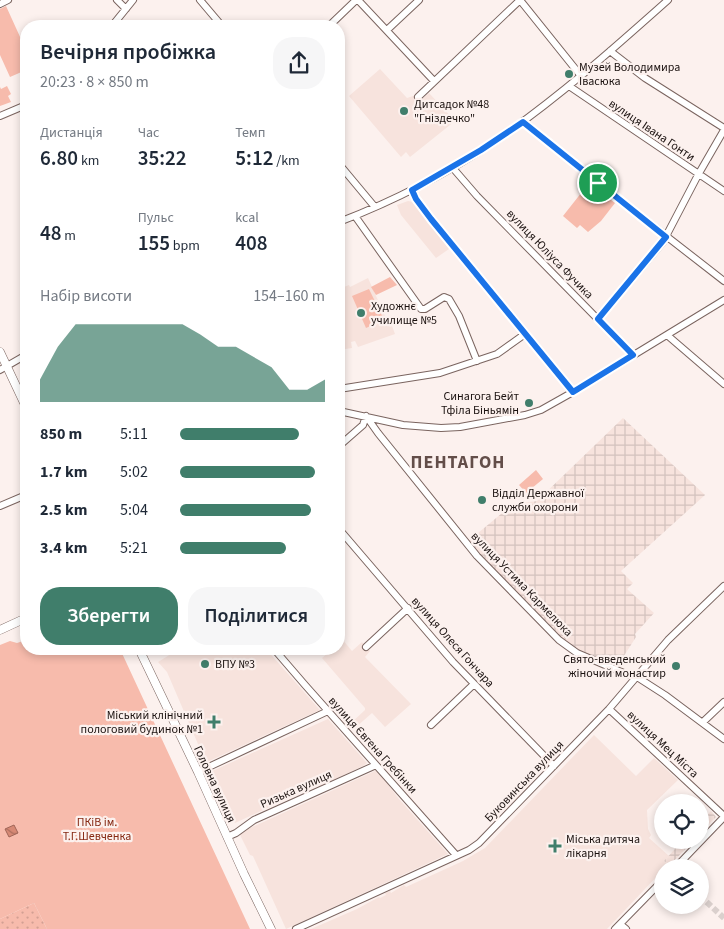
<!DOCTYPE html>
<html lang="uk">
<meta charset="utf-8">
<style>
body{margin:0;font-family:"Source Sans 3",sans-serif;background:#f6f6f7;color:#1f2937;height:100vh;display:flex;flex-direction:column;font-size:19px;white-space:nowrap}
*{box-sizing:border-box;margin:0}
p{font-size:16px;color:#747a83}
.icon{flex:none;width:28px;height:28px;fill:none;stroke:currentColor;stroke-width:2;stroke-linecap:round;stroke-linejoin:round}
.map{position:relative;flex:1;overflow:hidden}
.details{position:absolute;left:20px;top:20px;width:325px;height:635px;display:flex;flex-direction:column;background:#fff;border-radius:20px;box-shadow:0 2px 8px #0003}
.details>*{flex:none}
.fabs{position:absolute;left:654px;top:794px;display:grid;gap:10px}
.fabs a{display:grid;place-items:center;width:55px;height:55px;border-radius:50%;background:#fff;box-shadow:0 2px 8px #0003;font-size:25px}
.pin{position:absolute;display:grid;place-items:center;width:42px;height:42px;color:#fff;margin:-21px;border:2px solid #fff;border-radius:50%;box-shadow:0 1px 5px #0007}
.round{display:grid;place-items:center;flex:none;width:52px;height:52px;border-radius:20px;background:#f6f6f7}
.headline{display:flex;align-items:center;justify-content:space-between;height:85px;padding:0 20px}
h1{font-size:22px;font-weight:600;line-height:38px}
.figures{display:grid;grid-template-columns:repeat(3,1fr);gap:8px;height:85px;padding:5px 20px}
.figures div{display:grid;align-content:center}
.figures b{font-size:21px;font-weight:600}
.figures small{font-size:14px;font-weight:400}
.figures p{font-size:14px}
.chart{height:140px;padding:10px 20px}
.chart p{display:flex;justify-content:space-between}
.chart svg{width:100%;height:90px;margin-top:5px;fill:#407e6b;opacity:.7}
.primary-button{display:flex;gap:10px;margin-top:auto;padding:10px 20px}
.primary-button a{flex:1;height:58px;border-radius:20px;background:#407e6b;color:#fff;font-size:20px;font-weight:600;line-height:58px;text-align:center}
.primary-button a+a{background:#f6f6f7;color:#1f2937}
ul{padding:0 20px;list-style:none;font-size:16px}
li{display:grid;grid-template-columns:80px 60px 1fr;align-items:center;height:38px}
li i{height:12px;border-radius:6px;background:#407e6b}
.map>svg:first-child{display:block}
</style>
<div class="map">
<svg width="724" height="929" viewBox="0 0 724 929">
<defs>
<pattern id="industrial-grid" width="8" height="8" patternUnits="userSpaceOnUse" patternTransform="scale(1.25)"><rect width="8" height="8" fill="#f7e3dd"/><path d="M0 4h8M4 0v8" fill="none" stroke="#d3c2bd"/></pattern>
<pattern id="garden-dots" width="8" height="8" patternUnits="userSpaceOnUse" patternTransform="scale(1.25)"><rect width="8" height="8" fill="#f7bbac"/><path d="M2 2h.1M6 6h.1" fill="none" stroke="#d3a093" stroke-width="1.8" stroke-linecap="round"/></pattern>
<pattern id="water-waves" width="16" height="10" patternUnits="userSpaceOnUse" patternTransform="scale(1.25)"><rect width="16" height="10" fill="#d78975"/><path d="M0 5q4-4 8 0t8 0" fill="none" stroke="#ae6f5f"/></pattern>
</defs>
<rect width="100%" height="100%" fill="#fcf1ee"/>
<!-- built -->
<path fill="#f7e3dd" d="M 380,69 L 407,98 L 416,95 L 421,100 L 429,93 L 455,121 L 410,157 L 406,152 L 401,157 L 349,96 Z
M 408,201 L 413,202 L 449,249 L 436,258 L 401,215 L 397,205 Z
M 368,278 L 390,327 L 392,326 L 395,334 L 358,347 L 355,341 L 351,342 L 352,348 L 339,350 L 339,284 L 341,283 L 344,287 L 349,285 L 350,287 Z
M 342,639 L 352,651 L 362,642 L 370,651 L 365,657 L 411,704 L 385,727 L 372,713 L 355,728 L 351,723 L 365,710 L 365,708 L 322,658 L 333,649 L 339,649 L 339,642 Z
M 170,649 L 266,649 L 320,710 L 207,762 L 201,757 L 201,751 L 167,672 L 158,662 L 171,654 Z
M 328,719 L 367,763 L 363,766 L 320,786 L 319,784 L 235,823 L 210,772 Z
M 594,735 L 636,776 L 654,758 L 678,780 L 647,810 L 648,829 L 651,835 L 649,838 L 669,856 L 664,861 L 669,865 L 666,867 L 662,868 L 662,871 L 607,929 L 311,929 L 357,909 L 379,897 L 380,898 L 386,895 L 385,893 L 390,891 L 391,893 L 404,885 L 406,887 L 463,861 L 485,848 Z
M 377,770 L 399,799 L 448,854 L 286,929 L 253,856 L 250,855 L 239,833 Z"/>
<!-- industrial -->
<path fill="url(#industrial-grid)" d="M 623,418 L 705,495 L 621,571 L 633,583 L 627,589 L 654,613 L 635,634 L 636,637 L 615,670 L 578,653 L 559,640 L 466,543 L 513,504 L 537,501 Z
M 711,811 L 716,817 L 700,833 L 700,822 Z
M 683,840 L 694,840 L 670,865 L 664,861 Z"/>
<!-- green -->
<path fill="#f7bbac" d="M 6,6 L 26,50 L 26,70 L 10,77 L 0,55 L 0,9 Z
M 7,86 L 11,94 L 8,96 L 11,102 L 0,106 L 0,87 L 1,89 Z
M 589,183 L 615,203 L 601,221 L 588,232 L 580,225 L 577,228 L 563,216 Z
M 390,277 L 397,285 L 376,295 L 371,287 Z
M 369,289 L 384,320 L 366,328 L 352,296 Z
M 536,470 L 543,479 L 526,493 L 519,485 Z
M 25,633 L 26,633 L 26,649 L 120,649 L 250,929 L 47,929 L 34,903 L 0,919 L 0,645 L 10,641 L 17,643 L 23,641 Z"/>
<!-- garden -->
<path fill="url(#garden-dots)" d="M 34,903 L 47,929 L 0,929 L 0,919 Z"/>
<!-- water -->
<path fill="url(#water-waves)" stroke="#9f6557" d="M 14,825 L 18,833 L 9,837 L 5,829 Z"/>
<g fill="none" stroke-linecap="round" stroke-linejoin="round">
<!-- minor-tunnel -->
<path stroke="#dad0cd" stroke-width="6" stroke-dasharray="6 3" stroke-linecap="butt" d="M 700,896 L 724,918"/>
<!-- minor casing -->
<g stroke="#7a645f" stroke-width="8">
<path id="minor" d="M 117,0 L 126,9
M 200,0 L 222,26
M 358,0 L 434,81
M 520,0 L 581,76
M 0,4 L 8,0
M 112,26 L 133,0
M 329,26 L 356,0
M 387,30 L 419,0
M 610,51 L 645,78 L 724,128
M 569,86 L 724,191
M 418,97 L 520,0
M 0,116 L 26,105
M 523,121 L 598,183 L 724,281
M 339,164 L 374,206
M 452,167 L 477,196 L 633,355
M 412,190 L 416,199 L 431,219 L 573,392
M 355,216 L 421,309 L 425,309 L 444,297 L 449,299 L 459,316 L 477,361
M 339,222 C 394,201 448,173 497,140 C 558,98 613,49 668,0
M 598,319 L 663,242 L 698,175 L 724,130
M 667,335 L 724,384
M 0,370 L 26,355
M 339,389 L 440,373 L 497,354 L 525,334
M 339,411 L 403,425 L 441,428 L 460,427 L 525,415 L 541,410 L 573,392 L 724,300
M 366,416 L 378,433 L 477,556 L 559,640 L 577,653 L 626,674 L 637,677 L 665,695 L 724,739
M 339,446 L 363,425 L 366,416
M 0,506 L 26,495
M 339,529 L 453,662 L 554,766
M 366,647 L 408,608
M 274,649 L 305,685 L 456,855
M 609,709 L 724,816
M 703,722 L 724,702
M 431,725 L 474,684
M 198,772 L 328,711
M 227,837 L 236,833 L 254,820 L 376,765
M 675,868 L 724,817
M 620,924 L 626,929
M 296,929 L 469,850 L 479,843 L 609,709 L 668,640 L 724,586
M 615,929 L 662,881"/>
</g>
<!-- major casing -->
<g stroke="#7a645f" stroke-width="9">
<path id="major" d="M 0,352 L 26,407
M 0,630 L 26,618
M 139,649 L 198,772 L 244,874 L 271,929"/>
</g>
<!-- minor -->
<use href="#minor" stroke="#fff" stroke-width="6"/>
<!-- major -->
<use href="#major" stroke="#fff" stroke-width="8"/>
</g>
<g fill="none" stroke-linecap="round" stroke-linejoin="round">
<!-- route casing -->
<g stroke="#fff" stroke-width="10">
<path id="route" d="M 523,122 L 666,237 L 598,319 L 633,355 L 573,392 L 431,219 L 416,199 L 412,190 L 481,150 Z"/>
</g>
<!-- route -->
<use href="#route" stroke="#1a73e8" stroke-width="6"/>
</g>
<!-- markers -->
<g fill="#407e6b" stroke="#fcf1ee" stroke-width="2">
<circle cx="569" cy="74" r="5"/>
<circle cx="404" cy="111" r="5"/>
<circle cx="361" cy="313" r="5"/>
<circle cx="529" cy="403" r="5"/>
<circle cx="482" cy="500" r="5"/>
<circle cx="205" cy="664" r="5"/>
<circle cx="676" cy="666" r="5"/>
<path d="M211.5 714.5h5v5h5v5h-5v5h-5v-5h-5v-5h5z"/>
<path d="M552.5 838.5h5v5h5v5h-5v5h-5v-5h-5v-5h5z"/>
</g>
<g text-anchor="middle" stroke-width="4.5" stroke-linejoin="round" paint-order="stroke">
<!-- poi labels -->
<g font-size="12" fill="#1b1210" stroke="#fcf1ee" text-anchor="start">
<text x="579" y="71">Музей Володимира<tspan x="579" dy="14">Івасюка</tspan></text>
<text x="414" y="108">Дитсадок №48<tspan x="414" dy="14">"Гніздечко"</tspan></text>
<text x="371" y="310">Художнє<tspan x="371" dy="14">училище №5</tspan></text>
<text x="519" y="400" text-anchor="end">Синагога Бейт<tspan x="519" dy="14">Тфіла Біньямін</tspan></text>
<text x="492" y="497">Відділ Державної<tspan x="492" dy="14">служби охорони</tspan></text>
<text x="666" y="663" text-anchor="end">Свято-введенський<tspan x="666" dy="14">жіночий монастир</tspan></text>
<text x="215" y="668">ВПУ №3</text>
<text x="203" y="719" text-anchor="end">Міський клінічний<tspan x="203" dy="14">пологовий будинок №1</tspan></text>
<text x="566" y="843">Міська дитяча<tspan x="566" dy="14">лікарня</tspan></text>
</g>
<!-- street labels -->
<g font-size="12" fill="#1b1210" stroke="#fcf1ee">
<text transform="translate(652 130) rotate(34)" y="4">вулиця Івана Гонти</text>
<text transform="translate(550 254) rotate(46)" y="4">вулиця Юліуса Фучика</text>
<text transform="translate(522 584) rotate(46)" y="4">вулиця Устима Кармелюка</text>
<text transform="translate(453 642) rotate(48)" y="4">вулиця Олеся Гончара</text>
<text transform="translate(663 744) rotate(43)" y="4">вулиця Мец Міста</text>
<text transform="translate(373 745) rotate(48)" y="4">вулиця Євгена Гребінки</text>
<text transform="translate(524 781) rotate(-46)" y="4">Буковинська вулиця</text>
<text transform="translate(215 784) rotate(65)" y="4">Головна вулиця</text>
<text transform="translate(296 789) rotate(-24)" y="4">Ризька вулиця</text>
</g>
<!-- park labels -->
<g font-size="12" fill="#862913" stroke="#fcf1ee">
<text x="97" y="826">ПКіВ ім.<tspan x="97" dy="14">Т.Г.Шевченка</tspan></text>
</g>
<!-- district labels -->
<g font-size="18" font-weight="bold" letter-spacing="1" fill="#634e49" stroke="#fcf1ee">
<text x="458" y="468">ПЕНТАГОН</text>
</g>
</g>
</svg>
<div class="fabs">
<a><svg class="icon" aria-label="locate" viewBox="0 0 24 24"><circle cx="12" cy="12" r="6"/><path d="M12 2v4M12 18v4M2 12h4M18 12h4"/></svg></a>
<a><svg class="icon" aria-label="layers" viewBox="0 0 24 24"><path d="M12 4l9 5-9 5-9-5zM3 14l9 5 9-5"/></svg></a>
</div>
<div class="pin" style="left:598px;top:183px;background:#1e9e55"><svg class="icon" aria-label="arrive" viewBox="0 0 24 24"><path d="M6 21V4h12l-3 4 3 4H6"/></svg></div>
<section class="details">
<div class="headline"><div><h1>Вечірня пробіжка</h1><p>20:23 · 8 × 850 m</p></div><a class="round"><svg class="icon" aria-label="share" viewBox="0 0 24 24"><path d="M12 15V3M7 8l5-5 5 5M5 13v7h14v-7"/></svg></a></div>
<div class="figures">
<div><p>Дистанція</p><b>6.80<small> km</small></b></div>
<div><p>Час</p><b>35:22</b></div>
<div><p>Темп</p><b>5:12<small> /km</small></b></div>
</div>
<div class="figures">
<div><b>48<small> m</small></b></div>
<div><p>Пульс</p><b>155<small> bpm</small></b></div>
<div><p>kcal</p><b>408</b></div>
</div>
<div class="chart"><p><span>Набір висоти</span>154–160 m</p>
<svg viewBox="0 0 160 44" preserveAspectRatio="none"><path d="M0 44V33L10 17L20 6L30 6L40 6L50 6L60 6L70 6L80 6L90 11L100 17L110 17L120 22L130 27L140 38L150 38L160 33V44z"/></svg>
</div>
<ul>
<li><b>850 m</b>5:11<i style="width:82%"></i></li>
<li><b>1.7 km</b>5:02<i style="width:93%"></i></li>
<li><b>2.5 km</b>5:04<i style="width:90%"></i></li>
<li><b>3.4 km</b>5:21<i style="width:73%"></i></li>
</ul>
<div class="primary-button"><a>Зберегти</a><a>Поділитися</a></div>
</section>
</div>
